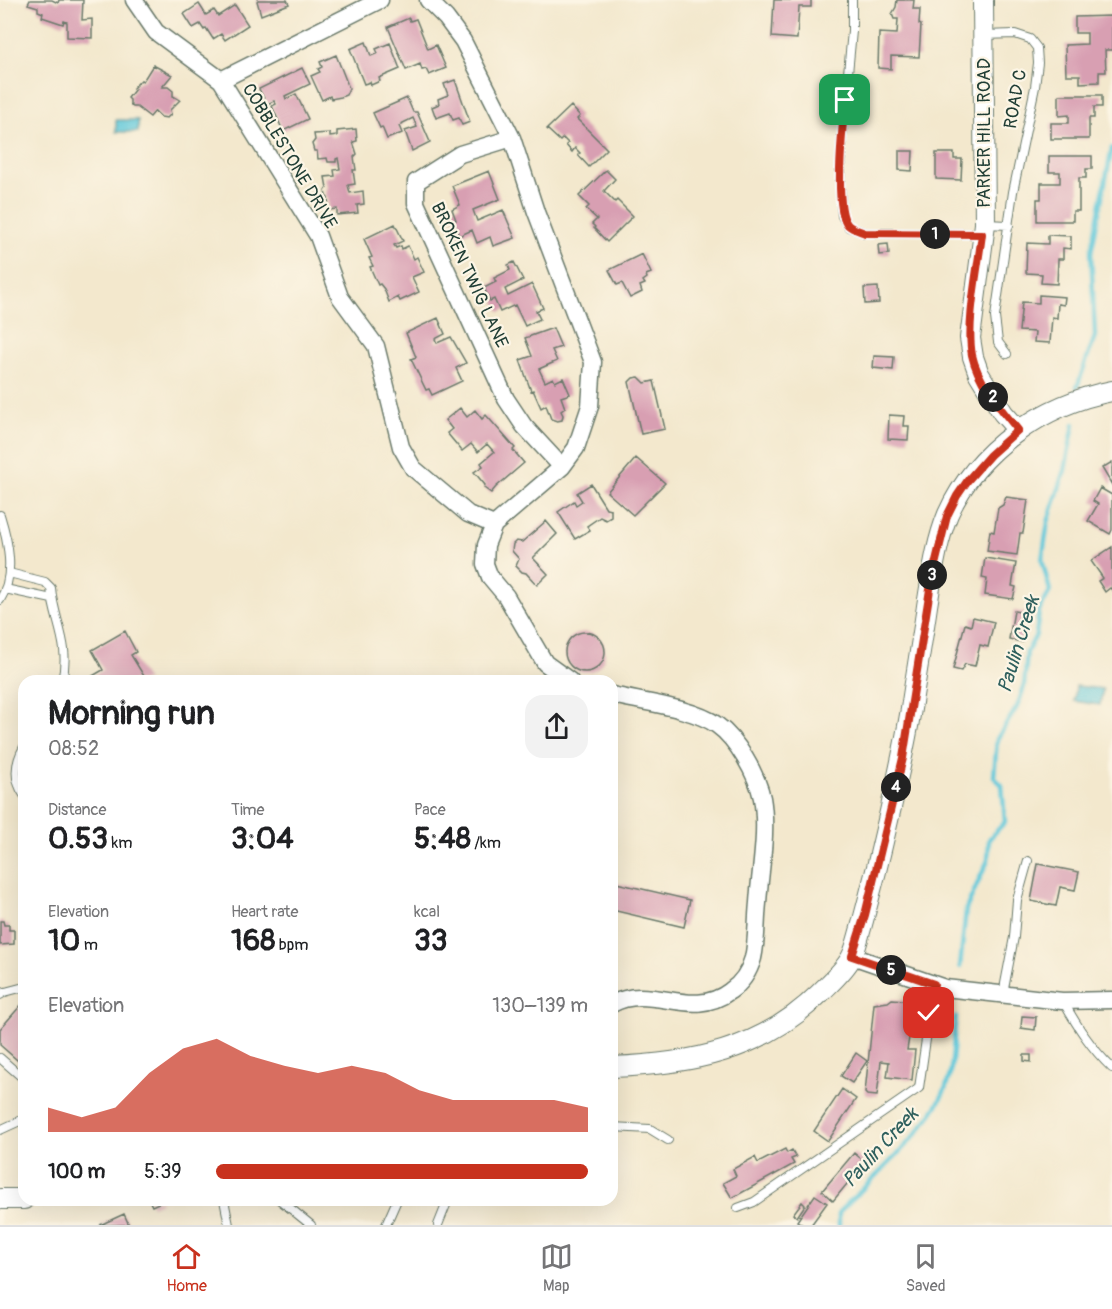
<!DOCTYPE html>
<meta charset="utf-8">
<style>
body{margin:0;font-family:Pangolin,sans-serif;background:#f2f2f2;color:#202124;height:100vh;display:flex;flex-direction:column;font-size:22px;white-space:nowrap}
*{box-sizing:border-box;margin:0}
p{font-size:20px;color:#757577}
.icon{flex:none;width:33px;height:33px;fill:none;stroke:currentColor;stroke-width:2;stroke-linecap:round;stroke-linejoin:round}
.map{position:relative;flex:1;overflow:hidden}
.side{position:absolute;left:18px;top:675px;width:600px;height:531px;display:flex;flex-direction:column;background:#fff;border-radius:18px;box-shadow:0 6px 24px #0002}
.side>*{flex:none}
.pin{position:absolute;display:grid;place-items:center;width:51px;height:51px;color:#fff;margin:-26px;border-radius:12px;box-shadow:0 3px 9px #0006}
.km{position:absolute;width:30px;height:30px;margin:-15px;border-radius:50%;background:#222;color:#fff;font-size:16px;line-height:30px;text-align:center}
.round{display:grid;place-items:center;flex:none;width:63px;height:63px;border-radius:18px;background:#f2f2f2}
.head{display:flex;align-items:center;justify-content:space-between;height:102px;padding:0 30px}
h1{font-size:33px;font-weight:700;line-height:45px}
.stats{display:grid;grid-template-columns:repeat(3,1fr);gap:9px;height:102px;padding:6px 30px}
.stats div{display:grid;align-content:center}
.stats b{font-size:30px;font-weight:700}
.stats small{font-size:16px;font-weight:400}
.stats p{font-size:16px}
.chart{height:168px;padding:12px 30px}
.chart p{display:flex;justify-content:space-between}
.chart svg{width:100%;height:108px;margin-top:6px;fill:#c8321e;opacity:.7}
ul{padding:0 30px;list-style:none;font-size:20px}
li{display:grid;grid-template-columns:96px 72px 1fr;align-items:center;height:45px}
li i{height:15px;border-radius:8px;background:#c8321e}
.menu{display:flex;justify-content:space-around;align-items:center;height:84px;border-top:2px solid #e0e0e0;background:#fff;font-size:16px;color:#757577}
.menu a{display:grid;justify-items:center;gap:3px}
.menu .active{color:#c8321e}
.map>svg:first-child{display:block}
</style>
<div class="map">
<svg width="1112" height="1225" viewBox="0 0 1112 1225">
<rect width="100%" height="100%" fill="#fcf5e5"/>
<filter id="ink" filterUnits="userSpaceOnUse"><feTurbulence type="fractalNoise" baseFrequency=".0167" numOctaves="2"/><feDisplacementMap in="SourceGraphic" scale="12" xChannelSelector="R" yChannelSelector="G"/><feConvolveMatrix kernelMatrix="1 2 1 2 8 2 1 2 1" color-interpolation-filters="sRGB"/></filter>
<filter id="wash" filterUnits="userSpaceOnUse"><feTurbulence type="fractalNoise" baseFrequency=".008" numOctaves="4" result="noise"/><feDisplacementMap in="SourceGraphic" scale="24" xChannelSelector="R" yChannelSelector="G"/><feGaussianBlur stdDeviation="1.35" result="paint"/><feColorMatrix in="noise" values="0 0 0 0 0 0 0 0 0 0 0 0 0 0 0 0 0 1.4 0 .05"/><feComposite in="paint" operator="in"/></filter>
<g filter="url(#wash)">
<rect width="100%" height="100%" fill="#f3e8cd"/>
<!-- water -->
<path fill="#5fc8da" stroke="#3f8287" stroke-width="1.5" d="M 116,120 L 138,120 L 138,132 L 116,132 Z
M 1076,686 L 1103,689 L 1100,705 L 1074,701 Z"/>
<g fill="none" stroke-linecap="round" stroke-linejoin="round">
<!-- stream -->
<path stroke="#5fc8da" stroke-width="4.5" d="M 1077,387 L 1095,336 L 1091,252 L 1112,148
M 960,966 L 966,909 L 988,860 L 989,839 L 1005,822 L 1002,785 L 994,777 L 997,739 L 1017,707 L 1024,687 L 1027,652 L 1036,635 L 1039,611 L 1050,591 L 1042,560 L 1048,522 L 1065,470 L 1074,424
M 839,1225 L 839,1212 C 872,1178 935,1126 948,1081 C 954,1063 953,1037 956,1017"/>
</g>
<g id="blocks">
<!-- building -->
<path fill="#d89fb2" d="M 30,0 L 52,0 L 58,3 L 59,0 L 83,0 L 82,20 L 92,19 L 92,38 L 67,37 L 67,22 L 64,21 L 63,24 L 42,17 L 43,13 L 38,11 L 38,7 L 28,4 Z
M 258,0 L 287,0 L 289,4 L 261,15 L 257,1 Z
M 774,0 L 811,0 L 811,7 L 799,7 L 797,39 L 772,37 Z
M 897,0 L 914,0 L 913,9 L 920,9 L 919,24 L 921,25 L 919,57 L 891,56 L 891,69 L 878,68 L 879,33 L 897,34 L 898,19 L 894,19 L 892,14 L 896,7 Z
M 199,4 L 206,15 L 214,10 L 218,16 L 235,5 L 248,25 L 225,40 L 221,34 L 213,39 L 206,28 L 204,30 L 200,24 L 193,28 L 184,14 Z
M 1112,16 L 1112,50 L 1105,50 L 1106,72 L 1099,72 L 1099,82 L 1080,83 L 1080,75 L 1066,75 L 1065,45 L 1087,44 L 1087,33 L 1075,33 L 1075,17 Z
M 409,18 L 410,21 L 416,19 L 428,49 L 436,45 L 446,68 L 429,75 L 426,69 L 422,70 L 420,64 L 406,70 L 388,27 Z
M 366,42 L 371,56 L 378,53 L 376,49 L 390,43 L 400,69 L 379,78 L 380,81 L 371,85 L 370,82 L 364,84 L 350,49 Z
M 336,55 L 349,88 L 346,95 L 341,97 L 331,99 L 330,96 L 322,100 L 311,76 L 320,72 L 318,69 L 322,67 L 320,62 Z
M 153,65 L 172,75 L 162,87 L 168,87 L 173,91 L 173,96 L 180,100 L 170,110 L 171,114 L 167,118 L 161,117 L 155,111 L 150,117 L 137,107 L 133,107 L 130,104 L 130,100 L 128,98 L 135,89 L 133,88 L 141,80 L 143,81 Z
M 302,68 L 310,84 L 285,96 L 286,99 L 296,94 L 308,119 L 283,131 L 272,106 L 276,104 L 274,101 L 267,104 L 259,89 Z
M 455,80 L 470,122 L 462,125 L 459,118 L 453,120 L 450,113 L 436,118 L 432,107 L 439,104 L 438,99 L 448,95 L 444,84 Z
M 1059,95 L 1102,95 L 1102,107 L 1094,107 L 1094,118 L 1089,118 L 1089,139 L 1051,139 L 1051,123 L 1069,123 L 1069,115 L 1059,116 Z
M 407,98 L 413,112 L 417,112 L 430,142 L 412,151 L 405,131 L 417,127 L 413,118 L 401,124 L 402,125 L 399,126 L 402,133 L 387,139 L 382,127 L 380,128 L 373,113 Z
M 571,106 L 580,116 L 577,119 L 607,149 L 589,167 L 578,155 L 580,153 L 575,148 L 572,152 L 566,145 L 568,143 L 563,138 L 560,141 L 547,129 Z
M 356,129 L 357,141 L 353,142 L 357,154 L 354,157 L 356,170 L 353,170 L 355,184 L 348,185 L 350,193 L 363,191 L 364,204 L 357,205 L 358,213 L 337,215 L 337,209 L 329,210 L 328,198 L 326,196 L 325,191 L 327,188 L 325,177 L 335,176 L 334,170 L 340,169 L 338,158 L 336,159 L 336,162 L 328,162 L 327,158 L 318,159 L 317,151 L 314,151 L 312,144 L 315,140 L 314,134 L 330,133 L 330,137 L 337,136 L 337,131 Z
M 899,151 L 913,151 L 912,171 L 899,170 Z
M 936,153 L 954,153 L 954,159 L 962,159 L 961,180 L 936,179 Z
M 1049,156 L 1092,156 L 1092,169 L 1086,169 L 1086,178 L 1079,178 L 1079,211 L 1073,211 L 1073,221 L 1037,221 L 1037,199 L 1041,199 L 1041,183 L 1060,183 L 1060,172 L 1049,172 Z
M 606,170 L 615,179 L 604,191 L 615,202 L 617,200 L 633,216 L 607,242 L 594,228 L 595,227 L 592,224 L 597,219 L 586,209 L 589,206 L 579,196 Z
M 489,171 L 500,199 L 473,210 L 477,221 L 503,210 L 515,238 L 493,246 L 490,237 L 477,243 L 472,230 L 459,236 L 453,221 L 456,220 L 452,209 L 460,205 L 452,186 Z
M 395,224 L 403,241 L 394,245 L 396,248 L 401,246 L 402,249 L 408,246 L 414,259 L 417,257 L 424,272 L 412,277 L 419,292 L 400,301 L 398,297 L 389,302 L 384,289 L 380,284 L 378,285 L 370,267 L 373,266 L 369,258 L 372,257 L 364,239 Z
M 1048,235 L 1071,236 L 1071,249 L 1063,248 L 1063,259 L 1058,259 L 1057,284 L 1041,283 L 1042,274 L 1026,273 L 1027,243 L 1048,244 Z
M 888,244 L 889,254 L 879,255 L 878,245 Z
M 642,254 L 651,273 L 646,275 L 647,278 L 643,281 L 645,284 L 640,286 L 642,292 L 630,298 L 622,283 L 617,285 L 609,270 Z
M 514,262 L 523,280 L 505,289 L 508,296 L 532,284 L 543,308 L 536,311 L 540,319 L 525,326 L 515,305 L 500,312 L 494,299 L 490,301 L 484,288 L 496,282 L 494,278 L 510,270 L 508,265 Z
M 878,287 L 879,303 L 865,304 L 864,288 Z
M 1039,295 L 1065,297 L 1064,305 L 1058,304 L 1057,318 L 1052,317 L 1050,343 L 1034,342 L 1035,332 L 1019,331 L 1022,302 L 1039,303 Z
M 438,318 L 445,334 L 435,339 L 437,343 L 451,337 L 466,363 L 456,368 L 462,381 L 432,395 L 429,389 L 426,390 L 411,359 L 416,357 L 406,333 Z
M 553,328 L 561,347 L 552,350 L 557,361 L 539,369 L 545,382 L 553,378 L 555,382 L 563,378 L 570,394 L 561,397 L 565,408 L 561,411 L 563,415 L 562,420 L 557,421 L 551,419 L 546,405 L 541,408 L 533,390 L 531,391 L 520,360 L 532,356 L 525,338 Z
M 874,356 L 894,357 L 893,370 L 873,368 Z
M 639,377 L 645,383 L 654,381 L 665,429 L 641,434 L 629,382 L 633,378 Z
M 460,408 L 467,417 L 475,410 L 482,419 L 486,415 L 515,448 L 513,450 L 524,463 L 496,487 L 491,493 L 484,488 L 485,485 L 474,472 L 483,466 L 481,463 L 494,452 L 487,444 L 478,452 L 471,444 L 462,451 L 447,433 L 452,429 L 445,420 Z
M 889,415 L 904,416 L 903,426 L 909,426 L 908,440 L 888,439 Z
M 636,458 L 665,483 L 633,515 L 607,492 Z
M 1112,462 L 1112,485 L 1102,468 Z
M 591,484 L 606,508 L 611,509 L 611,517 L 606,520 L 600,517 L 587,526 L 590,530 L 575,539 L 558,512 L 574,501 L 576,505 L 582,501 L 577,493 Z
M 1100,488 L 1112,495 L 1112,530 L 1110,534 L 1088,521 L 1098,504 L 1093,501 Z
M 1006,497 L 1028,500 L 1023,533 L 1020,533 L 1017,555 L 987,551 L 990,531 L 994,532 L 998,508 L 1003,505 Z
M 546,521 L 557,534 L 533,558 L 548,574 L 537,585 L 526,573 L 522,572 L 516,566 L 519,559 L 512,551 L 513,544 L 516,541 L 522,542 Z
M 1112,547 L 1112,590 L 1110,588 L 1105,592 L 1098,581 L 1103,578 L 1091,561 Z
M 985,558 L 1016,563 L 1012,586 L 1016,587 L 1013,599 L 985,595 L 987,579 L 982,578 Z
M 1014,611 L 1026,613 L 1022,642 L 1009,639 Z
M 973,617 L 994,622 L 988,647 L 980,645 L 975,666 L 965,664 L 961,671 L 953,669 L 965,624 L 971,626 Z
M 125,631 L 136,652 L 131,655 L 147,681 L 84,681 L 103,670 L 92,650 Z
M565 652a20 20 0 1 1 40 0a20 20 0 1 1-40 0Z
M 1038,864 L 1079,872 L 1075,890 L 1060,887 L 1056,906 L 1031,901 Z
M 612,882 L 690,900 L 684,927 L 612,910 Z
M 0,921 L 3,921 L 4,925 L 9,925 L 9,930 L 14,930 L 14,944 L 0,945 Z
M 892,999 L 915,1001 L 907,1050 L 915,1050 L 912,1080 L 887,1077 L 889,1062 L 881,1061 L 877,1096 L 867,1095 L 865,1093 L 874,1004 L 888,1002 Z
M 22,1004 L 24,1006 L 24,1066 L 0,1045 L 0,1029 Z
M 1022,1016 L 1036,1017 L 1035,1030 L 1021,1028 Z
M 856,1053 L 867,1061 L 852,1083 L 841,1076 Z
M 1024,1055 L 1031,1055 L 1031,1062 L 1024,1061 Z
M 842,1089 L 856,1099 L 828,1141 L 814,1131 Z
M 785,1149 L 787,1153 L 792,1150 L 796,1157 L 791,1159 L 794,1164 L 732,1198 L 723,1183 L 736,1176 L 733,1169 L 755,1157 L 758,1163 Z
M 854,1153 L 865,1162 L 833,1201 L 822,1191 Z
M 815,1195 L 827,1203 L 811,1225 L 803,1225 L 797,1221 Z
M 149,1200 L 160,1200 L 161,1202 L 152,1206 Z
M 802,1202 L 805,1205 L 797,1217 L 793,1214 Z
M 124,1214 L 129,1225 L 100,1225 Z"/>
</g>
</g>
<g filter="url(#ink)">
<use href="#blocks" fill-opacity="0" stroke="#69796a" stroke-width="1.5"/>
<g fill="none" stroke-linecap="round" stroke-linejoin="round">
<!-- service casing -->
<g stroke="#69796a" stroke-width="10">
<path id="service" d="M 852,0 L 852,31 L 841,147 L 840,185 L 842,216 L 849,227 L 865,233 L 982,234
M 984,35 L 1015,34 L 1030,39 L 1037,48 L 1038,63 L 1035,87 L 1013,192 L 995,317 L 998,342 L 1007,354
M 985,224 L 1009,225
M 0,515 C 8,541 16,575 0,600
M 9,573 L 45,582 L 51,588 C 54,622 71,644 62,681
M 5,589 L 52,599
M 24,747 C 15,763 13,779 24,795
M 1003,994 L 1014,937 L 1017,900 L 1028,861
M 0,995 L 5,992 L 24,987
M 1063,1001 C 1077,1026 1091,1048 1112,1068
M 0,1058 L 24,1079
M 612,1127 L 650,1129 L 668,1140
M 0,1130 L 24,1119
M 224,1200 L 229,1225
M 280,1200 L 311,1225
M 738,1208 L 754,1202 L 919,1088 L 934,984
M 386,1225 L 397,1200
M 438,1225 L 448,1200"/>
</g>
<!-- minor casing -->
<g stroke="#69796a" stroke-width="19">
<path id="minor" d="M 134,0 L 156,32 L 221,80 L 318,236 L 340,297 L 376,346 L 401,447 L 413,468 L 468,514 L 494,525
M 428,0 L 446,18 L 463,41 L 512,138 L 536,212 L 593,362 L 590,406 L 576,448 L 562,467 L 494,525 L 486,545 L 485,564 L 490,577 L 506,596 L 545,663 L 570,681
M 221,80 L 380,0
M 512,138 L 460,154 L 416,182 L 416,203 L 506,399 L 524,426 L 562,467
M 612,695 C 642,702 693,708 717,725 C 737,739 757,775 762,798 C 768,832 760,870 758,903 C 756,921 757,941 753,958 C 749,972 742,983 730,991 C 691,1021 651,982 612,1004
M 852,956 L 945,988 L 1062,1001 L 1112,1000"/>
</g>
<!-- tertiary casing -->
<g stroke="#69796a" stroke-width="22">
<path id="tertiary" d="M 983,0 L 985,224 L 970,338 L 973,357 L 979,374 L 1003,413 L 1018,430
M 612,1067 C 691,1064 762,1051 820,993 C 831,982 844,971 851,958 C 855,951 857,942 859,935 C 865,914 870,893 876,871 C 889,817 902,764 911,709 C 916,675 922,641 927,606 C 932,576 936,543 948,514 C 977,449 1044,404 1112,391
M 0,1199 L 24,1199"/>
</g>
<!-- service -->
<use href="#service" stroke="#fff" stroke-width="8"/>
<!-- minor -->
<use href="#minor" stroke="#fff" stroke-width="16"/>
<!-- tertiary -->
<use href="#tertiary" stroke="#fff" stroke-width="20"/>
</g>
</g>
<g fill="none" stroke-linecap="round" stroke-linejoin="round" filter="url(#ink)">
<!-- route casing -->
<g stroke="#fff" stroke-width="12">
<path id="route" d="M 845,100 C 843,124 833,210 848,225 C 852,229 860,231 865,233 L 982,234 C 978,268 966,324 972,355 C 978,383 1001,409 1018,430 L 990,455 L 968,480 L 957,496 L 947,516 L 932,577 L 903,758 L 865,915 L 852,956 L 934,984 L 929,1013"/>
</g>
<!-- route -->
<use href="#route" stroke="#c8321e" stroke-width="8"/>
</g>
<g text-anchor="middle" stroke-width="4.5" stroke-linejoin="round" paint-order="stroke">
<!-- street labels -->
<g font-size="18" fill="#1f3d34" stroke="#fcf5e5">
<text transform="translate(1015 99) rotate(-80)" y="6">ROAD C</text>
<text transform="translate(984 133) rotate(-90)" y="6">PARKER HILL ROAD</text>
<text transform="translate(290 156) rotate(59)" y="6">COBBLESTONE DRIVE</text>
<text transform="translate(470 275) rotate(65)" y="6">BROKEN TWIG LANE</text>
</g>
<!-- water labels -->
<g font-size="20" font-style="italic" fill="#2f605e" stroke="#fcf5e5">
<text transform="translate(1018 644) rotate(-73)" y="7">Paulin Creek</text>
<text transform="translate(880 1147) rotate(-47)" y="7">Paulin Creek</text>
</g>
</g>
</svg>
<div class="pin" style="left:845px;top:100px;background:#1e9e55"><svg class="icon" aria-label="arrive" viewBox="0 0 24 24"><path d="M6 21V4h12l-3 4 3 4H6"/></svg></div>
<div class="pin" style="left:929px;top:1013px;background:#d93025"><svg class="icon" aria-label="check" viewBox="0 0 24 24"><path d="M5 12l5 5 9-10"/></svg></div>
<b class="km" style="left:935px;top:234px">1</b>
<b class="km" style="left:993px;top:397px">2</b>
<b class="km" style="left:932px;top:575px">3</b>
<b class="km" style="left:896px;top:787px">4</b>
<b class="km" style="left:891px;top:970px">5</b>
<section class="side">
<div class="head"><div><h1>Morning run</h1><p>08:52</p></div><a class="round"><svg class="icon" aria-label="share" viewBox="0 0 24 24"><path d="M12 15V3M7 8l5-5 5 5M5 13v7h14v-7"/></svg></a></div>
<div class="stats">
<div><p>Distance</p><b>0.53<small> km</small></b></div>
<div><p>Time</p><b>3:04</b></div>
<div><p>Pace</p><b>5:48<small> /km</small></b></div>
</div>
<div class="stats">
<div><p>Elevation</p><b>10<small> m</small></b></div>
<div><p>Heart rate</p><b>168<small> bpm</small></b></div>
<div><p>kcal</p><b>33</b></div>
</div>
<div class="chart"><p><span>Elevation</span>130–139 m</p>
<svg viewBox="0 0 160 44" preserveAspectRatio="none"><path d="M0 44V34L10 38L20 34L30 20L40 10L50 6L60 13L70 17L80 20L90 17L100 20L110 27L120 31L130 31L140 31L150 31L160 34V44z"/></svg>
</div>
<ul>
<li><b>100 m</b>5:39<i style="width:100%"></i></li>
</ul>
</section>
</div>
<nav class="menu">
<a class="active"><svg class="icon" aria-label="home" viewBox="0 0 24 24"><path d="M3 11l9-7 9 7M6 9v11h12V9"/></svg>Home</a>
<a><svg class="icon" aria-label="map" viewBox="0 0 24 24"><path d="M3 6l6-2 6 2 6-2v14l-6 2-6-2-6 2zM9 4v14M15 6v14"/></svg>Map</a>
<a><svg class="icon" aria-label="saved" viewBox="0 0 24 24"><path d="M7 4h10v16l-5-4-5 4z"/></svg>Saved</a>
</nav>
